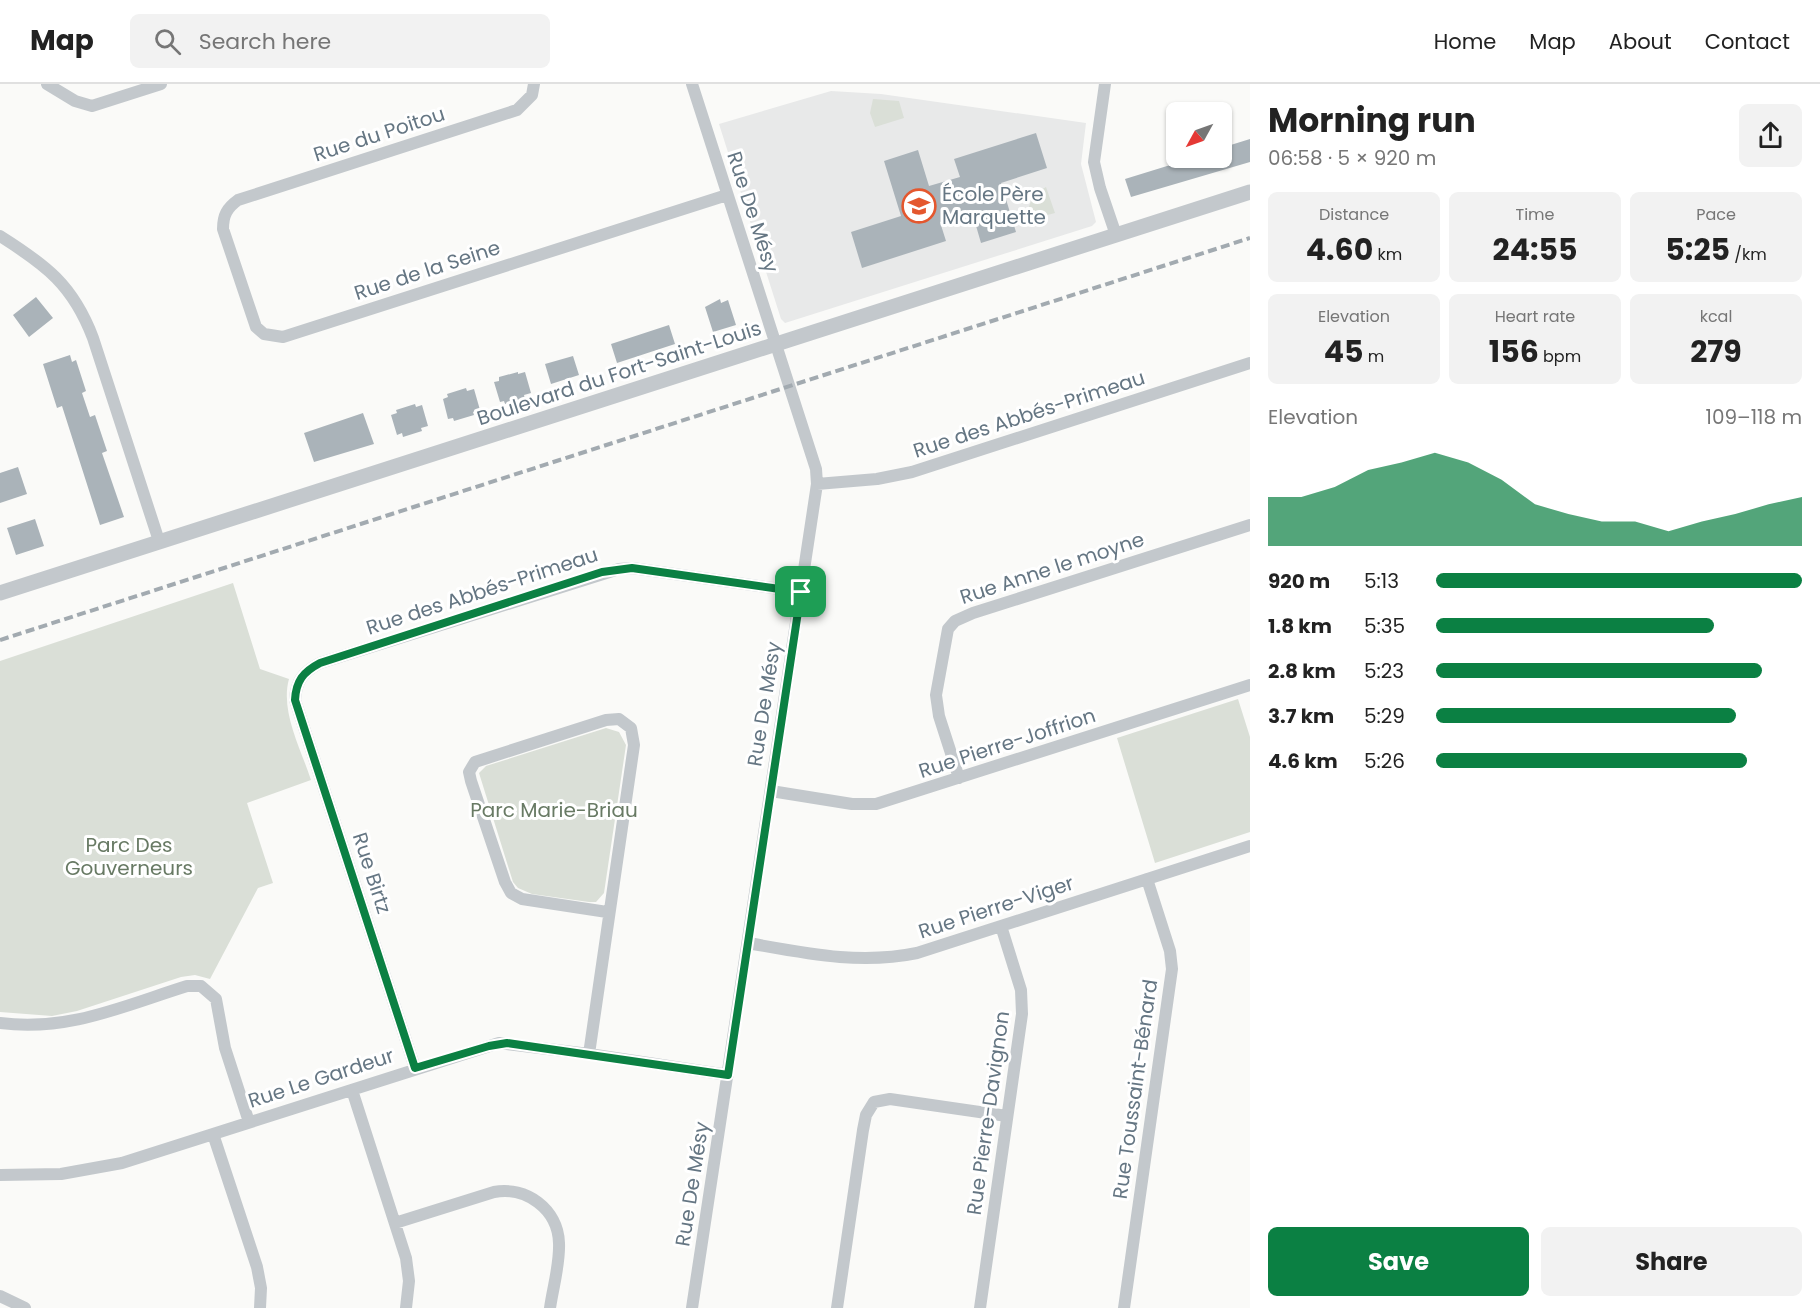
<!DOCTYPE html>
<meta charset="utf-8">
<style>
body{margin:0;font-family:Poppins,sans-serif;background:#f2f2f2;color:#222;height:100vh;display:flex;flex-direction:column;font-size:22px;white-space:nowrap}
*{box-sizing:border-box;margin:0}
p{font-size:20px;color:#767676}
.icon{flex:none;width:33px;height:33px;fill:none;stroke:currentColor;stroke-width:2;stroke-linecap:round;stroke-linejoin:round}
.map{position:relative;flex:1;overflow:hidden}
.side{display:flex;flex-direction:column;background:#fff;width:570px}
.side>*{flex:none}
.needle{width:39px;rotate:230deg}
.buttons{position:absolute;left:1166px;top:18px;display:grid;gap:12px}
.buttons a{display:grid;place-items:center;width:66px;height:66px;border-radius:9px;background:#fff;box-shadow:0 2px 4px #0004;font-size:30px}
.pin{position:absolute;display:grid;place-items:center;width:51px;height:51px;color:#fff;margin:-26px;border-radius:12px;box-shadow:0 3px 9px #0006}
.round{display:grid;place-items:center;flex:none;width:63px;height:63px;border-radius:9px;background:#f2f2f2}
.head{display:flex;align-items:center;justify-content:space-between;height:102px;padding:0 18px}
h1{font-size:33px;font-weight:700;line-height:45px}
.stats{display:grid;grid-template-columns:repeat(3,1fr);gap:9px;height:102px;padding:6px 18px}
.stats div{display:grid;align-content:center;border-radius:9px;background:#f2f2f2;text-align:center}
.stats b{font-size:30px;font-weight:700}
.stats small{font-size:16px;font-weight:400}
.stats p{font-size:16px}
.chart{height:168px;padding:12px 18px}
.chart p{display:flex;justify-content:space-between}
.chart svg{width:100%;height:108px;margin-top:6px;fill:#0b8043;opacity:.7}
.action{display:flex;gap:12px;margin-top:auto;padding:12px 18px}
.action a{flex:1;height:69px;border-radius:9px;background:#0b8043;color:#fff;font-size:24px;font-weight:700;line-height:69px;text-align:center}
.action a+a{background:#f2f2f2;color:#222}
ul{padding:0 18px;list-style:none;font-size:20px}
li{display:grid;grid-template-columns:96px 72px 1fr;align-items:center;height:45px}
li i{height:15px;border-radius:8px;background:#0b8043}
header{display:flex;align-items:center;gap:36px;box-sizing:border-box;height:84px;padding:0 30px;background:#fff;border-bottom:2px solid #e0e0e0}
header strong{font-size:28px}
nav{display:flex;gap:33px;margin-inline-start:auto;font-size:21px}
.search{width:420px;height:54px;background:#f2f2f2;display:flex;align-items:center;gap:15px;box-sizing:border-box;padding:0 21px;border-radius:9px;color:#767676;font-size:22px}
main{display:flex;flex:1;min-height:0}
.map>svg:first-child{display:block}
</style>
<header>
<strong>Map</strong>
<div class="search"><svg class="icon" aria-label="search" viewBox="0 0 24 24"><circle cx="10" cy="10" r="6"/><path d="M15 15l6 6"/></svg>Search here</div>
<nav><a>Home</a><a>Map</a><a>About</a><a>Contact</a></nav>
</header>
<main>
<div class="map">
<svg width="1250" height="1224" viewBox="0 0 1250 1224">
<rect width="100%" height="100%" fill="#fafaf8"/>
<!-- built -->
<path fill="#e8e9e9" d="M 831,7 L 881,10 L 1086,39 L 1081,80 L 1096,138 L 1092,142 L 785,239 L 781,235 L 719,40 Z"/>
<!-- green -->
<path fill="#dadfd7" d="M 873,15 L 899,17 L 904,34 L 875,43 L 870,29 Z
M 1046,103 L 1055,129 L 1029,136 C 1026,121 1033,110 1046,103 Z
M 233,499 L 260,585 L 289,595 C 280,627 301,665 311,696 L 247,719 L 273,799 L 258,804 L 210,895 L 195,891 L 181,893 L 77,927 L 52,932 L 0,928 L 0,577 Z
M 1238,615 L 1250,653 L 1250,748 L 1155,779 L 1117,654 Z
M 606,644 L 619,648 L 626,661 L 604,809 L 596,818 L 589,818 L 532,810 L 518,804 L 513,798 L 479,689 L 486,682 Z"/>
<!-- building -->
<path fill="#aab3b9" d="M 1036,49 L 1047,84 L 1001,99 L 1016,148 L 981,159 L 972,128 L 940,138 L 946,157 L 862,184 L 851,148 L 901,132 L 884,77 L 918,66 L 929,102 L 960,93 L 954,75 Z
M 1250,55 L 1250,78 L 1131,113 L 1125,95 L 1193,74 L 1221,74 L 1221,64 Z
M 36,213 L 53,234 L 29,253 L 13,231 Z
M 720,215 L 721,219 L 728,216 L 736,241 L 713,248 L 705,223 Z
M 669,241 L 675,260 L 617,279 L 611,260 Z
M 70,271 L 72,278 L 76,276 L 86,307 L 82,309 L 90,333 L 95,331 L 107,367 L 102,369 L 124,433 L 100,441 L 62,322 L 57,324 L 43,280 Z
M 573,272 L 579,291 L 551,300 L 545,280 Z
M 518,288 L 518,290 L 525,288 L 531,309 L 524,311 L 525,315 L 505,320 L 504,317 L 500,318 L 494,298 L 499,297 L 499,293 Z
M 466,304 L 467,307 L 474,305 L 480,326 L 473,328 L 474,331 L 454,337 L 453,334 L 448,335 L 443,315 L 448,313 L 447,310 Z
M 415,320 L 416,323 L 422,321 L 428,342 L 421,344 L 422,347 L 403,353 L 402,349 L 397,351 L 391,331 L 397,329 L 396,326 Z
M 363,329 L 374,360 L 314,378 L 304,349 Z
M 18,383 L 27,410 L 0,419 L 0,389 Z
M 35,435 L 44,462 L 16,471 L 7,444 Z"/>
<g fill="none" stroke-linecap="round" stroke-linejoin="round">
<!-- minor -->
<path stroke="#c3c8cc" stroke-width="12" d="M 47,0 L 75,17 L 92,22 L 161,0
M 534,0 L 532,11 L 517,26 L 238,116 C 227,124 223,131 223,145 L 256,243 L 264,250 L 283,253 L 727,111
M 692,0 L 816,385 L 817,400 L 692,1224
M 1105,0 L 1094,78 L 1100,104 L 1116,151
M 0,152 C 46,181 73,201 93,254 L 159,457
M 817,400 L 877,395 L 912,388 L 1250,279
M 959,694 L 939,632 L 936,611 L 948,545 L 955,537 L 973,529 L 1250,441
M 771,707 L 852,720 L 876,720 L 1250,601
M 748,859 C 805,869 859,881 917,869 L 1250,762
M 0,939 C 68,948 123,922 187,902 L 201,902 L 216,915 L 225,964 L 249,1038
M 589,970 L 634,661 L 631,644 L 619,635 L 606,636 L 475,678 L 469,688 L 471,697 L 505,798 L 511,809 L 522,815 L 607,828
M 415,984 L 295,616 C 296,597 303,588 320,579 L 619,485 L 632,484 L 801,508
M 352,1006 L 406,1174 L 409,1197 L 406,1224
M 213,1050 L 257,1183 L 261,1204 L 260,1224
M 0,1091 L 61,1090 L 122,1079 L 499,959 L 589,970 L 728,991
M 395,1139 L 494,1108 C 526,1102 558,1125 559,1159 C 560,1180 553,1203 550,1224
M 0,1212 L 25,1224
M 837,1224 L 863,1046 L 866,1031 L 874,1018 L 890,1015 L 1007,1032
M 980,1224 L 1022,930 L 1021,906 L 1001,842
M 1124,1224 L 1172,885 L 1170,867 L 1147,795"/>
<!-- tertiary -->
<path stroke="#c3c8cc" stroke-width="15" d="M 0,509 L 1250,108"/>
<!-- rail -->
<path stroke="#a2aab0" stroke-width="4" stroke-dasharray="9 4.5" stroke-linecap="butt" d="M 0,556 L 1250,154"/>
</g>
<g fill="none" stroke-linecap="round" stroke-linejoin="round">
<!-- route casing -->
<g stroke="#fff" stroke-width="12">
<path id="route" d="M 632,484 L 801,508 L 728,991 L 507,959 L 489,962 L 415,984 L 295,616 C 296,597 303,588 320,579 L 602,488 Z"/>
</g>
<!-- route -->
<use href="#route" stroke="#0b8043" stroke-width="8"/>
</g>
<!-- icons -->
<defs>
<g id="school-ring" transform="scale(1.725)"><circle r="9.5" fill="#fff" stroke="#e4572e" stroke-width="1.5"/><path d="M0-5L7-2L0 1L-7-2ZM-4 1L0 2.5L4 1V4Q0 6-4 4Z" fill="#e4572e"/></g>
</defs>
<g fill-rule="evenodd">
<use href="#school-ring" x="919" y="122"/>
</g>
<g text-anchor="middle" stroke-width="6" stroke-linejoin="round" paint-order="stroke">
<!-- street labels -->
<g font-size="20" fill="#657683" stroke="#fff">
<text transform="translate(379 50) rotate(-18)" y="7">Rue du Poitou</text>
<text transform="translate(753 128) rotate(72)" y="7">Rue De Mésy</text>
<text transform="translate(427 186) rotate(-18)" y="7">Rue de la Seine</text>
<text transform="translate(619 289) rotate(-18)" y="7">Boulevard du Fort-Saint-Louis</text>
<text transform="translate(1029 330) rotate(-18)" y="7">Rue des Abbés-Primeau</text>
<text transform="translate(1052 484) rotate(-18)" y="7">Rue Anne le moyne</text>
<text transform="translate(482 507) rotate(-18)" y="7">Rue des Abbés-Primeau</text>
<text transform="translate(764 620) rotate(-81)" y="7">Rue De Mésy</text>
<text transform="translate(1007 659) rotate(-18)" y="7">Rue Pierre-Joffrion</text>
<text transform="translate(372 789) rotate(72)" y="7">Rue Birtz</text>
<text transform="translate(996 823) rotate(-18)" y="7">Rue Pierre-Viger</text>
<text transform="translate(321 994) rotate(-18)" y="7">Rue Le Gardeur</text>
<text transform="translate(1135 1005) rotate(-82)" y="7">Rue Toussaint-Bénard</text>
<text transform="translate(988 1029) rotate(-82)" y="7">Rue Pierre-Davignon</text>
<text transform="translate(692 1100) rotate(-81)" y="7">Rue De Mésy</text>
</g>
<!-- poi labels -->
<g font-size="20" fill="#657683" stroke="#fff" text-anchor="start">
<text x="942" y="117">École Père<tspan x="942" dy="23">Marquette</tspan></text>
</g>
<!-- park labels -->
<g font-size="20" fill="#687a64" stroke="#fff">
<text x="554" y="733">Parc Marie-Briau</text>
<text x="129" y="768">Parc Des<tspan x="129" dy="23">Gouverneurs</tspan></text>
</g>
</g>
</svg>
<div class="buttons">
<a><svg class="needle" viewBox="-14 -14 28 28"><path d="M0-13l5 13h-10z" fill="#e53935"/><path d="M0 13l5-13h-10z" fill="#767676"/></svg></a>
</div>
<div class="pin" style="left:801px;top:508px;background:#1e9e55"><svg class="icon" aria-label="arrive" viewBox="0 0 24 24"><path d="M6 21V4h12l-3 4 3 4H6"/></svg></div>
</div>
<section class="side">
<div class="head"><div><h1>Morning run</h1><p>06:58 · 5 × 920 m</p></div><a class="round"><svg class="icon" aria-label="share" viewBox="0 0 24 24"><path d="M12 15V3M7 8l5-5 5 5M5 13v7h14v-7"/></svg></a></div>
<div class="stats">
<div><p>Distance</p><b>4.60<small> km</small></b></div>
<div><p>Time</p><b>24:55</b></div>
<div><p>Pace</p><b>5:25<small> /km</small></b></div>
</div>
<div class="stats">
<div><p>Elevation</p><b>45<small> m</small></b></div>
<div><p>Heart rate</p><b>156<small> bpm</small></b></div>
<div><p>kcal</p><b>279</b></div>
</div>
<div class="chart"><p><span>Elevation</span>109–118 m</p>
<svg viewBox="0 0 160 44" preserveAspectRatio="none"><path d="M0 44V24L10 24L20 20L30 13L40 10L50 6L60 10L70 17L80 27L90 31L100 34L110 34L120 38L130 34L140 31L150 27L160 24V44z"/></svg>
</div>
<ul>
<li><b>920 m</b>5:13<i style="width:100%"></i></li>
<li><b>1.8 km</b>5:35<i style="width:76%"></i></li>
<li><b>2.8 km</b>5:23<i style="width:89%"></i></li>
<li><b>3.7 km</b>5:29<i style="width:82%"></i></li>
<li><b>4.6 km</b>5:26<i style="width:85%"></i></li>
</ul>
<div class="action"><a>Save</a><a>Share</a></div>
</section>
</main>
